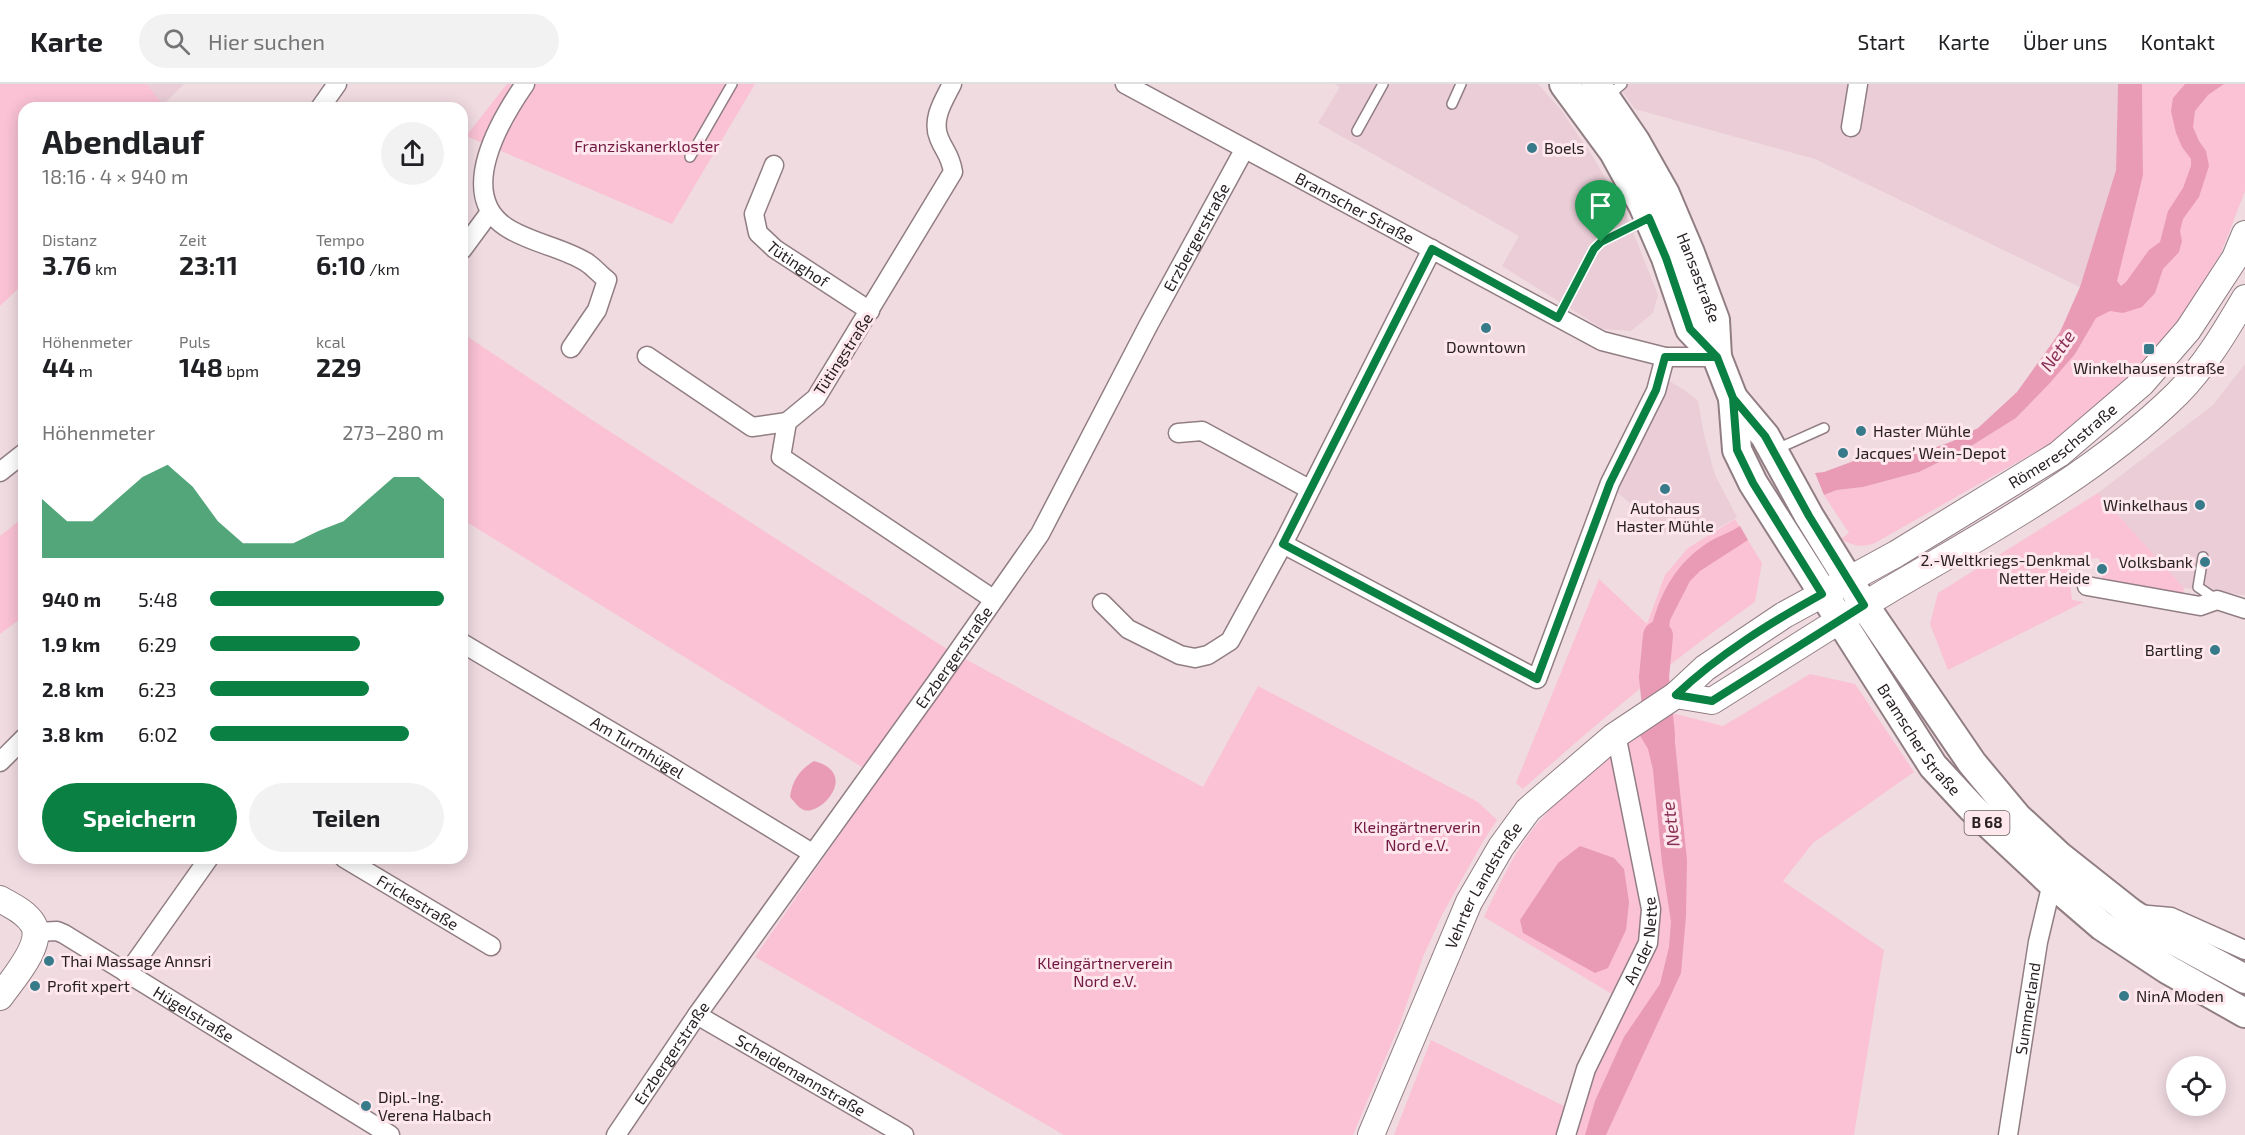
<!DOCTYPE html>
<html lang="de">
<meta charset="utf-8">
<style>
body{margin:0;font-family:"Exo 2",sans-serif;background:#f2f2f2;color:#202124;height:100vh;display:flex;flex-direction:column;font-size:22px;white-space:nowrap}
*{box-sizing:border-box;margin:0}
p{font-size:20px;color:#757577}
.icon{flex:none;width:33px;height:33px;fill:none;stroke:currentColor;stroke-width:2;stroke-linecap:round;stroke-linejoin:round}
.map{position:relative;flex:1;overflow:hidden}
.panel{position:absolute;left:18px;top:18px;width:450px;height:762px;display:flex;flex-direction:column;background:#fff;border-radius:18px;box-shadow:0 3px 15px #0003}
.panel>*{flex:none}
.fabs{position:absolute;left:2166px;top:972px;display:grid;gap:12px}
.fabs a{display:grid;place-items:center;width:60px;height:60px;border-radius:50%;background:#fff;box-shadow:0 3px 15px #0003;font-size:30px}
.pin{position:absolute;display:grid;place-items:center;width:51px;height:51px;color:#fff;margin:-62px -26px;border-radius:50% 50% 50% 0;rotate:-45deg;box-shadow:0 0 6px #0007}
.pin .icon{rotate:45deg}
.round{display:grid;place-items:center;flex:none;width:63px;height:63px;border-radius:32px;background:#f2f2f2}
.summary{display:flex;align-items:center;justify-content:space-between;height:102px;padding:0 24px}
h1{font-size:33px;font-weight:700;line-height:45px}
.figures{display:grid;grid-template-columns:repeat(3,1fr);gap:9px;height:102px;padding:6px 24px}
.figures div{display:grid;align-content:center}
.figures b{font-size:26px;font-weight:700}
.figures small{font-size:16px;font-weight:400}
.figures p{font-size:16px}
.chart{height:168px;padding:12px 24px}
.chart p{display:flex;justify-content:space-between}
.chart svg{width:100%;height:108px;margin-top:6px;fill:#0b8043;opacity:.7}
.primary-button{display:flex;gap:12px;margin-top:auto;padding:12px 24px}
.primary-button a{flex:1;height:69px;border-radius:36px;background:#0b8043;color:#fff;font-size:24px;font-weight:700;line-height:69px;text-align:center}
.primary-button a+a{background:#f2f2f2;color:#202124}
ul{padding:0 24px;list-style:none;font-size:20px}
li{display:grid;grid-template-columns:96px 72px 1fr;align-items:center;height:45px}
li i{height:15px;border-radius:8px;background:#0b8043}
header{display:flex;align-items:center;gap:36px;box-sizing:border-box;height:84px;padding:0 30px;background:#fff;border-bottom:2px solid #e0e0e0}
header strong{font-size:28px}
nav{display:flex;gap:33px;margin-inline-start:auto;font-size:21px}
.search{width:420px;height:54px;background:#f2f2f2;display:flex;align-items:center;gap:15px;box-sizing:border-box;padding:0 21px;border-radius:33px;color:#757577;font-size:22px}
.map>svg:first-child{display:block}
</style>
<header>
<strong>Karte</strong>
<div class="search"><svg class="icon" aria-label="search" viewBox="0 0 24 24"><circle cx="10" cy="10" r="6"/><path d="M15 15l6 6"/></svg>Hier suchen</div>
<nav><a>Start</a><a>Karte</a><a>Über uns</a><a>Kontakt</a></nav>
</header>
<div class="map">
<svg width="2245" height="1051" viewBox="0 0 2245 1051">
<rect width="100%" height="100%" fill="#f0dbe1"/>
<!-- built -->
<path fill="#eacdd6" d="M 147,0 L 184,0 L 163,21 Z
M 1335,0 L 1538,0 L 1561,26 L 1593,73 L 1625,128 L 1658,211 L 1653,229 L 1631,247 L 1603,245 L 1502,182 L 1519,152 L 1318,39 L 1340,3 Z
M 1617,0 L 2118,0 L 2116,86 L 2080,203 L 1815,75 L 1635,25 Z
M 2245,280 L 2245,511 L 2184,504 L 2098,409 L 2213,321 Z
M 1669,297 L 1686,307 L 1698,317 L 1704,351 L 1715,391 L 1737,433 L 1706,451 L 1665,449 L 1617,408 Z"/>
<!-- green -->
<path fill="#fac2d4" d="M 0,0 L 147,0 L 163,21 L 161,24 L 24,24 L 24,199 L 0,222 Z
M 507,0 L 755,0 L 672,140 L 466,52 Z
M 2142,0 L 2245,0 L 2245,107 L 2221,169 L 2178,241 L 2144,283 L 2058,355 L 1875,459 C 1861,464 1854,462 1841,455 L 1849,449 L 1824,411 L 1837,406 L 1863,403 L 1919,388 L 1968,364 L 2016,334 L 2049,300 L 2143,91 Z
M 462,249 L 592,336 L 950,567 L 1203,703 L 1258,602 L 1478,718 L 1497,736 L 1482,759 L 1442,831 L 1423,873 L 1400,939 L 1353,1051 L 1064,1051 L 755,873 L 934,614 L 865,685 L 462,435 Z
M 2098,409 L 2184,504 L 2183,510 L 2102,495 L 2099,474 L 2068,477 L 2072,516 L 2084,518 L 1948,586 L 1930,540 L 1938,509 Z
M 24,433 L 24,532 L 0,550 L 0,452 Z
M 1735,435 L 1762,479 L 1755,518 C 1673,575 1598,638 1523,705 L 1516,699 L 1599,495 L 1647,540 L 1665,491 L 1688,464 Z
M 1810,590 L 1855,600 L 1914,688 L 1813,759 L 1783,797 L 1884,866 L 1854,1051 L 1394,1051 L 1431,956 L 1566,1023 L 1615,912 L 1484,833 C 1499,801 1514,768 1537,740 C 1576,694 1622,662 1672,629 L 1723,642 Z"/>
<!-- water -->
<path fill="#e99bb6" d="M 2118,0 L 2142,0 L 2143,91 L 2117,197 L 2121,202 L 2126,198 L 2149,166 L 2160,158 L 2168,127 L 2183,104 L 2191,82 L 2191,75 L 2182,63 L 2176,49 L 2171,27 L 2173,14 L 2185,0 L 2224,0 L 2208,11 L 2195,27 L 2193,43 L 2199,57 L 2206,67 L 2209,82 L 2199,113 L 2183,135 L 2180,147 L 2182,157 L 2179,168 L 2163,185 L 2155,209 L 2142,223 L 2123,229 L 2110,227 L 2096,234 L 2075,270 L 2049,300 L 2016,334 L 1968,364 L 1919,388 L 1863,403 L 1837,406 L 1824,411 L 1815,389 L 1824,388 L 1870,371 L 1899,373 L 1921,369 L 1953,357 L 1978,344 L 2017,308 L 2060,248 L 2080,203 L 2116,86 Z
M 1740,442 L 1748,456 L 1700,487 L 1690,497 L 1670,536 L 1666,569 L 1668,582 L 1642,602 C 1647,549 1657,494 1703,462 C 1714,453 1728,450 1740,442 Z
M 1672,629 L 1687,776 L 1686,832 L 1681,889 L 1606,1051 L 1585,1051 L 1595,1017 L 1624,953 L 1660,900 L 1669,863 L 1671,838 L 1662,779 L 1653,686 L 1648,665 L 1639,650 Z
M 814,677 C 860,689 821,732 804,726 C 798,724 794,717 790,713 C 792,697 800,685 814,677 Z
M 1580,762 L 1614,774 L 1624,785 L 1629,818 L 1626,846 L 1608,884 L 1595,889 L 1523,849 L 1520,836 L 1558,779 Z"/>
<g fill="none" stroke-linecap="round" stroke-linejoin="round">
<!-- river -->
<path stroke="#e99bb6" stroke-width="30" d="M 1658,552 L 1654,593 L 1660,651"/>
<!-- lane casing -->
<g stroke="#917e83" stroke-width="12">
<path id="lane" d="M 1608,12 L 1622,0
M 1452,20 L 1461,0
M 1357,47 L 1383,0
M 690,73 L 732,0
M 1558,234 L 1594,165 L 1601,158 L 1647,135
M 1777,365 L 1824,344
M 2203,473 L 2198,503 L 2217,516"/>
</g>
<!-- street casing -->
<g stroke="#917e83" stroke-width="21">
<g id="street">
<path d="M 525,0 C 500,36 456,110 506,143 C 530,159 562,163 586,178 C 594,183 600,191 607,196 L 597,226 L 571,264"/>
<path d="M 952,0 C 944,16 931,35 939,54 C 945,69 950,70 953,88 L 816,314 L 787,338 L 781,373 L 993,515"/>
<path id="s1" d="M 1125,0 L 1602,257 L 1665,273 L 1717,273"/>
<path d="M 320,24 L 337,0"/>
<path d="M 1851,43 L 1858,0"/>
<path id="s2" d="M 774,81 L 754,130 L 758,149 L 775,165 L 870,227"/>
<path d="M 462,166 L 490,128"/>
<path d="M 647,272 L 752,343 L 787,338"/>
<path d="M 1178,349 L 1202,347 L 1309,405"/>
<path d="M 0,388 L 24,369"/>
<path d="M 1283,460 L 1537,595 L 1610,399 L 1656,307 L 1665,273"/>
<path d="M 2087,502 L 2200,522 L 2217,516 L 2245,525"/>
<path d="M 1102,519 L 1128,545 L 1180,571 L 1195,574 L 1208,571 L 1230,557 L 1283,460 L 1432,165"/>
<path id="s3" d="M 462,559 L 663,678 L 812,769"/>
<path d="M 0,678 L 24,654"/>
<path id="s4" d="M 344,774 L 491,862"/>
<path d="M 2137,830 L 2171,833 L 2245,866"/>
<path id="s5" d="M 37,848 L 57,847 L 64,850 L 390,1051"/>
<path d="M 127,890 L 209,774"/>
<path id="s6" d="M 697,931 L 904,1051"/>
<path id="s7" d="M 616,1051 L 697,931 L 935,600 L 1040,450 L 1149,240 L 1244,66"/>
<path id="s8" d="M 1566,1051 L 1586,985 L 1648,859 L 1651,825 L 1618,660 L 1613,653"/>
<path id="s9" d="M 2008,1051 L 2038,858 L 2052,799"/>
</g>
</g>
<!-- secondary casing -->
<g stroke="#917e83" stroke-width="28">
<g id="secondary">
<path d="M 1676,611 L 1712,617 C 1771,580 1829,542 1889,506 C 1986,449 2097,389 2177,310 C 2205,282 2225,248 2245,214"/>
<path d="M 0,815 C 12,822 26,828 33,840 C 45,860 11,897 0,913"/>
<path id="s10" d="M 1371,1051 L 1469,818 L 1501,763 L 1528,726 L 1613,653 L 1676,611 L 1705,584 L 1784,531 L 1896,470 L 2059,370 L 2142,299 L 2188,246 L 2235,174 L 2245,150"/>
</g>
</g>
<!-- primary casing -->
<g stroke="#917e83" stroke-width="32">
<g id="primary">
<path d="M 1564,0 L 1614,68 L 1643,121 L 1666,174 L 1690,245 L 1717,273"/>
<path id="s11" d="M 1596,0 L 1635,57 L 1665,110 L 1690,169 L 1715,236 L 1717,273 L 1733,314 L 1737,366 L 1753,399 L 1933,682 L 1972,724 L 2052,799 L 2102,842 L 2167,885 L 2245,929"/>
<path d="M 1733,314 L 1765,352 L 1809,432 L 1864,521 L 1972,679 L 2017,733 L 2059,772 L 2131,829 L 2171,855 L 2245,895"/>
</g>
</g>
<!-- lane -->
<use href="#lane" stroke="#fff" stroke-width="9"/>
<!-- street -->
<use href="#street" stroke="#fff" stroke-width="18"/>
<!-- secondary -->
<use href="#secondary" stroke="#fff" stroke-width="26"/>
<!-- primary -->
<use href="#primary" stroke="#fff" stroke-width="28"/>
</g>
<g fill="none" stroke-linecap="round" stroke-linejoin="round">
<!-- route casing -->
<g stroke="#fff" stroke-width="12">
<path id="route" d="M 1601,158 L 1594,165 L 1558,234 L 1432,165 L 1283,460 L 1537,595 L 1610,399 L 1656,306 L 1665,273 L 1717,273 L 1733,314 L 1737,366 L 1753,399 L 1822,510 C 1770,539 1719,570 1676,611 L 1712,617 L 1864,521 L 1809,432 L 1765,352 L 1733,314 L 1717,273 L 1690,245 L 1666,174 L 1649,134 L 1601,158"/>
</g>
<!-- route -->
<use href="#route" stroke="#0b8043" stroke-width="8"/>
</g>
<!-- markers -->
<g fill="#377b8a" stroke="#fee8ee" stroke-width="2">
<circle cx="1532" cy="64" r="6"/>
<circle cx="1486" cy="244" r="6"/>
<rect x="2143" y="259" width="12" height="12" rx="3"/>
<circle cx="1861" cy="347" r="6"/>
<circle cx="1843" cy="369" r="6"/>
<circle cx="1665" cy="405" r="6"/>
<circle cx="2200" cy="421" r="6"/>
<circle cx="2205" cy="478" r="6"/>
<circle cx="2102" cy="485" r="6"/>
<circle cx="2215" cy="566" r="6"/>
<circle cx="49" cy="877" r="6"/>
<circle cx="35" cy="902" r="6"/>
<circle cx="2124" cy="912" r="6"/>
<circle cx="366" cy="1022" r="6"/>
</g>
<g text-anchor="middle" stroke-width="6" stroke-linejoin="round" paint-order="stroke">
<!-- shield labels -->
<rect fill="#fee8ee" stroke="#695d60" stroke-width="1.5" x="1964.5" y="727" width="45" height="24" rx="4.5"/>
<g font-size="15" font-weight="bold" fill="#292123">
<text x="1987" y="744">B 68</text>
</g>
<!-- park labels -->
<g font-size="16" fill="#721841" stroke="#fee8ee">
<text x="647" y="68">Franziskanerkloster</text>
<text x="1417" y="749">Kleingärtnerverin<tspan x="1417" dy="18">Nord e.V.</tspan></text>
<text x="1105" y="885">Kleingärtnerverein<tspan x="1105" dy="18">Nord e.V.</tspan></text>
</g>
<!-- poi labels -->
<g font-size="16" fill="#292123" stroke="#fee8ee" text-anchor="start">
<text x="1544" y="70">Boels</text>
<text x="1486" y="269" text-anchor="middle">Downtown</text>
<text x="2149" y="290" text-anchor="middle">Winkelhausenstraße</text>
<text x="1873" y="353">Haster Mühle</text>
<text x="1855" y="375">Jacques’ Wein-Depot</text>
<text x="2188" y="427" text-anchor="end">Winkelhaus</text>
<text x="1665" y="430" text-anchor="middle">Autohaus<tspan x="1665" dy="18">Haster Mühle</tspan></text>
<text x="2090" y="482" text-anchor="end">2.-Weltkriegs-Denkmal<tspan x="2090" dy="18">Netter Heide</tspan></text>
<text x="2193" y="484" text-anchor="end">Volksbank</text>
<text x="2203" y="572" text-anchor="end">Bartling</text>
<text x="61" y="883">Thai Massage Annsri</text>
<text x="47" y="908">Profit xpert</text>
<text x="2136" y="918">NinA Moden</text>
<text x="378" y="1019">Dipl.-Ing.<tspan x="378" dy="18">Verena Halbach</tspan></text>
</g>
<!-- street labels -->
<g font-size="16" fill="#292123" stroke="#fee8ee">
<text dy="6" stroke="none"><textPath href="#s1" startOffset="261">Bramscher Straße</textPath></text>
<text dy="6" stroke="none"><textPath href="#s7" startOffset="1071">Erzbergerstraße</textPath></text>
<text dy="6" stroke="none"><textPath href="#s2" startOffset="123">Tütinghof</textPath></text>
<text dy="6" stroke="none"><textPath href="#s11" startOffset="220">Hansastraße</textPath></text>
<text transform="translate(843 270) rotate(-57)" y="6">Tütingstraße</text>
<text dy="6" stroke="none"><textPath href="#s10" startOffset="1011">Römereschstraße</textPath></text>
<text dy="6" stroke="none"><textPath href="#s7" startOffset="585">Erzbergerstraße</textPath></text>
<text dy="6" stroke="none"><textPath href="#s11" startOffset="741">Bramscher Straße</textPath></text>
<text dy="6" stroke="none"><textPath href="#s3" startOffset="204">Am Turmhügel</textPath></text>
<text dy="6" stroke="none"><textPath href="#s10" startOffset="274">Vehrter Landstraße</textPath></text>
<text dy="6" stroke="none"><textPath href="#s4" startOffset="86">Frickestraße</textPath></text>
<text dy="6" stroke="none"><textPath href="#s8" startOffset="210">An der Nette</textPath></text>
<text dy="6" stroke="none"><textPath href="#s9" startOffset="128">Summerland</textPath></text>
<text dy="6" stroke="none"><textPath href="#s5" startOffset="180">Hügelstraße</textPath></text>
<text dy="6" stroke="none"><textPath href="#s7" startOffset="99">Erzbergerstraße</textPath></text>
<text dy="6" stroke="none"><textPath href="#s6" startOffset="120">Scheidemannstraße</textPath></text>
</g>
<!-- water labels -->
<g font-size="18" font-style="italic" fill="#8a3056" stroke="#fee8ee">
<text transform="translate(2058 267) rotate(-55)" y="6">Nette</text>
<text transform="translate(1671 740) rotate(-97)" y="6">Nette</text>
</g>
</g>
</svg>
<div class="fabs">
<a><svg class="icon" aria-label="locate" viewBox="0 0 24 24"><circle cx="12" cy="12" r="6"/><path d="M12 2v4M12 18v4M2 12h4M18 12h4"/></svg></a>
</div>
<div class="pin" style="left:1601px;top:158px;background:#1e9e55"><svg class="icon" aria-label="arrive" viewBox="0 0 24 24"><path d="M6 21V4h12l-3 4 3 4H6"/></svg></div>
<section class="panel">
<div class="summary"><div><h1>Abendlauf</h1><p>18:16 · 4 × 940 m</p></div><a class="round"><svg class="icon" aria-label="share" viewBox="0 0 24 24"><path d="M12 15V3M7 8l5-5 5 5M5 13v7h14v-7"/></svg></a></div>
<div class="figures">
<div><p>Distanz</p><b>3.76<small> km</small></b></div>
<div><p>Zeit</p><b>23:11</b></div>
<div><p>Tempo</p><b>6:10<small> /km</small></b></div>
</div>
<div class="figures">
<div><p>Höhenmeter</p><b>44<small> m</small></b></div>
<div><p>Puls</p><b>148<small> bpm</small></b></div>
<div><p>kcal</p><b>229</b></div>
</div>
<div class="chart"><p><span>Höhenmeter</span>273–280 m</p>
<svg viewBox="0 0 160 44" preserveAspectRatio="none"><path d="M0 44V20L10 29L20 29L30 20L40 11L50 6L60 15L70 29L80 38L90 38L100 38L110 33L120 29L130 20L140 11L150 11L160 20V44z"/></svg>
</div>
<ul>
<li><b>940 m</b>5:48<i style="width:100%"></i></li>
<li><b>1.9 km</b>6:29<i style="width:64%"></i></li>
<li><b>2.8 km</b>6:23<i style="width:68%"></i></li>
<li><b>3.8 km</b>6:02<i style="width:85%"></i></li>
</ul>
<div class="primary-button"><a>Speichern</a><a>Teilen</a></div>
</section>
</div>
